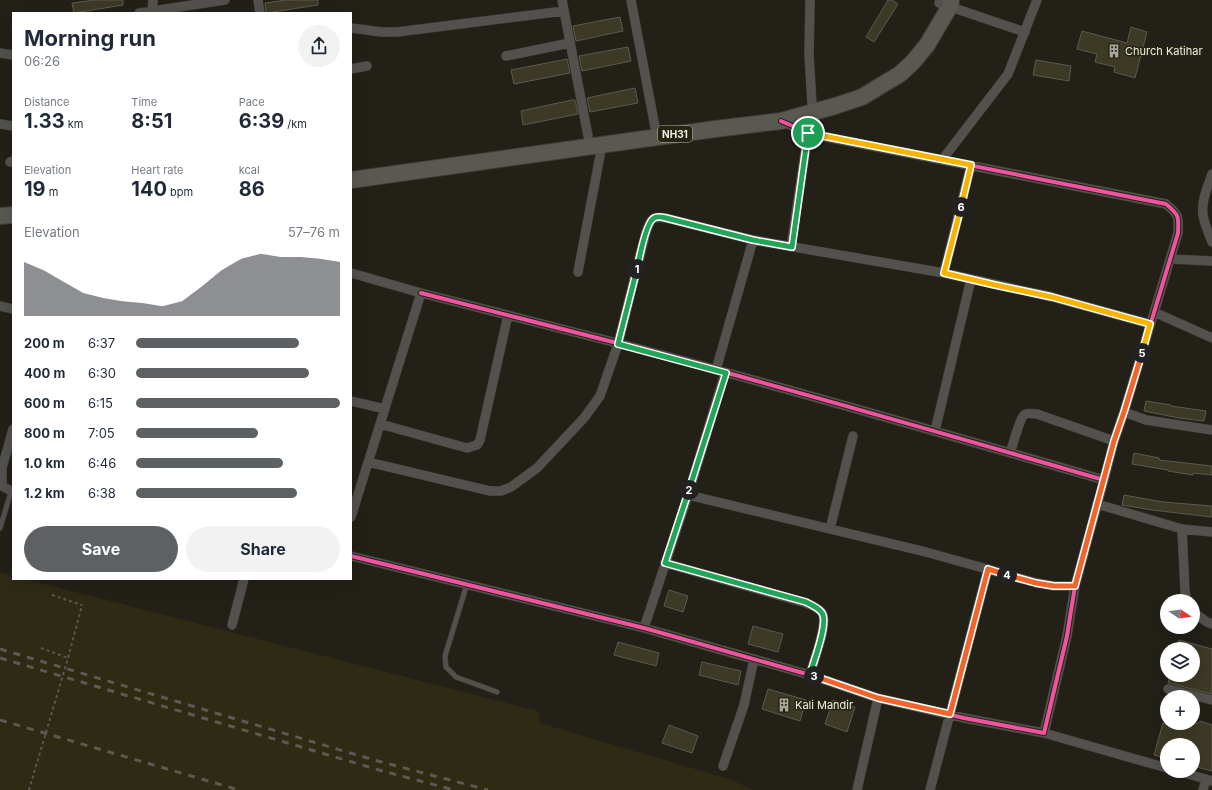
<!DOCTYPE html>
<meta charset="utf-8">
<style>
body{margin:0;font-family:Inter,sans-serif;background:#f2f2f3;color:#1f2937;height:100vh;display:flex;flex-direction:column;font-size:15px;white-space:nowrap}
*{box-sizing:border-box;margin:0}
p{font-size:13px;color:#747a83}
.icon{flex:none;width:22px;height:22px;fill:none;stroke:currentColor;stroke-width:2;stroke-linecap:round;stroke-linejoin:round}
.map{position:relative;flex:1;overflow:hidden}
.side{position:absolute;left:12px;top:12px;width:340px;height:568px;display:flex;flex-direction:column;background:#fff;border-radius:0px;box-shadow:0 4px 16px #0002}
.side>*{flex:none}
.needle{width:26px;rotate:103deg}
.fabs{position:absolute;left:1160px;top:594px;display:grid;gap:8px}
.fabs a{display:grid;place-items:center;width:40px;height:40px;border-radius:50%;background:#fff;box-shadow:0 4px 16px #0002;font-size:20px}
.pin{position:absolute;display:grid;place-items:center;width:34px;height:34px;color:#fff;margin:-17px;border:2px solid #fff;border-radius:50%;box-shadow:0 1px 4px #0007}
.km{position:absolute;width:20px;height:20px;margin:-10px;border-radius:50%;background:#222;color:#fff;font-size:11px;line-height:20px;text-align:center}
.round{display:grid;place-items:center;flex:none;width:42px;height:42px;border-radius:21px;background:#f2f2f3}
.head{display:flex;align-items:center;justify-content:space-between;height:68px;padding:0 12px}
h1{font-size:22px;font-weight:700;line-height:30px}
.metrics{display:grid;grid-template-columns:repeat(3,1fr);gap:6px;height:68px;padding:4px 12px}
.metrics div{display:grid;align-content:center}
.metrics b{font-size:20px;font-weight:700}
.metrics small{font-size:11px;font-weight:400}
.metrics p{font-size:11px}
.chart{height:112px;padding:8px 12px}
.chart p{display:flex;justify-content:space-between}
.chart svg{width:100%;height:72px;margin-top:4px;fill:#5d6164;opacity:.7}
.action{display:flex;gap:8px;margin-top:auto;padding:8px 12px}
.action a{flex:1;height:46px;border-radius:24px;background:#5d6164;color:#fff;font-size:16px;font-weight:700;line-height:46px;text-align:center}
.action a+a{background:#f2f2f3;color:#1f2937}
ul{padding:0 12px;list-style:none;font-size:13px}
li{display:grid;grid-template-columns:64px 48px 1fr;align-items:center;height:30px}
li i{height:10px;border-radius:5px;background:#5d6164}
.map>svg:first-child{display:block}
</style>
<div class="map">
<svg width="1212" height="790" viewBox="0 0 1212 790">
<rect width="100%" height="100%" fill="#222017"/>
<!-- built -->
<path fill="#2e2a14" d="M 0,572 L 13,576 L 13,579 L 25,579 L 538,711 L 540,723 L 729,779 L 754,790 L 0,790 Z"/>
<!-- building -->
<path fill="#3c3925" stroke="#5b5951" d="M 95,0 L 123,0 L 123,5 L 74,13 L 72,3 Z
M 286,0 L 318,0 L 318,5 L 266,13 L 265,3 Z
M 888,0 L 892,0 L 898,4 L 874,42 L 866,37 Z
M 620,17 L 623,31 L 576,41 L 573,26 Z
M 1131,27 L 1147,32 L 1135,78 L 1114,72 L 1115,67 L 1095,62 L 1097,54 L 1077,49 L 1082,31 L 1127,43 Z
M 628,47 L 631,61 L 582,71 L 579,56 Z
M 567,59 L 570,73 L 514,84 L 511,70 Z
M 1036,60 L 1071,66 L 1069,81 L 1033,75 Z
M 635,88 L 638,103 L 590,112 L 587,98 Z
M 572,100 L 575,100 L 578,114 L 523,125 L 521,111 Z
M 1146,401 L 1171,405 L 1171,406 L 1206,411 L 1204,421 L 1179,418 L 1144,411 Z
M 1134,453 L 1159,458 L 1159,460 L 1212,466 L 1212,475 L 1193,473 L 1193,475 L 1168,471 L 1168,470 L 1132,464 Z
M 1124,495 L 1163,502 L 1212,506 L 1212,517 L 1152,510 L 1122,505 Z
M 669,590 L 688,596 L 683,612 L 664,606 Z
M 753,626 L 783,634 L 778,652 L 748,644 Z
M 1179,640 L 1212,649 L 1212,694 L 1168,683 L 1170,675 L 1193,675 L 1193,649 L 1176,649 Z
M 618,642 L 659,653 L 656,666 L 614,655 Z
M 702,662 L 741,671 L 738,685 L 699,675 Z
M 768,689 L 806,700 L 800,721 L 762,709 Z
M 833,700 L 855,707 L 847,732 L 825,724 Z
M 1200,721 L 1212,725 L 1212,771 L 1193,766 L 1193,745 L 1167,745 L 1167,759 L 1154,755 L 1163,723 L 1200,723 Z
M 669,725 L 698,736 L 692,753 L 662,743 Z"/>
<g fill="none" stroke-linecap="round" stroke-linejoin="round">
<!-- service casing -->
<g stroke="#3e3c34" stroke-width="6">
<path id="service" d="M 0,528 L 11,492
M 467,584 L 445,656 L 446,667 L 456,677 L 497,692"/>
</g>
<!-- minor casing -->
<g stroke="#3e3c34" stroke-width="10">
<path id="minor" d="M 258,0 L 260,13
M 562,0 L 588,136
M 631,0 L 655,127
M 810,0 L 809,55 L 812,104
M 939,3 L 1025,32
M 152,11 L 153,0
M 139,13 L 225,0
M 351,28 L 382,32 L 397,32 L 564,11
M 0,53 L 13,55
M 506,56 L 570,43
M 351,69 L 367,66
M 0,124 L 13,126
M 942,160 L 1008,74 L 1037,0
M 10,162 L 13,161
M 971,165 L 944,273 L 1052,297 L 1150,324
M 1212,174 C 1208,186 1201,201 1203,215 C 1204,224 1209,233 1212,242
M 791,247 L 808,133
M 1170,259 L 1212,261
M 578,272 L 602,145
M 351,273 L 421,293 L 351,517
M 421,293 C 486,310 552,326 617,343 C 780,386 942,433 1104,480 L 1114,441 L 1124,412 L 1178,233 C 1179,216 1179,215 1166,204 L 811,134 L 781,121
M 0,306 L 13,309
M 1154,312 L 1212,338
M 716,370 L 753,240
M 351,401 L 385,409
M 1124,412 L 1146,420 L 1212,430
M 380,424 L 467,448 L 477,445 L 480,440 L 508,315
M 13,429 L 2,468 L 2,486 L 13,492
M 935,431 L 971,279
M 1010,453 C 1013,445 1019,420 1024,415 C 1027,412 1032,414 1037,414 L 1114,441
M 368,462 L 490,491 L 501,491 L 511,487 L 537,468 L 584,418 L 600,396 L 618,344 L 646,232 C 651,219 651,216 666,218 L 753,240 L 944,273
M 688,495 L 926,552 L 1037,583 L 1054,586 L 1075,586
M 1097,504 L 1182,529 L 1212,532
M 830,529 L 853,436
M 1182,529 L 1185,591 L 1187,601
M 351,556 L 644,628 L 810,675 L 878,698 L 964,718 L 1044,733 L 1067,636 L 1075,586 L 1104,480
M 665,563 L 806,603 C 811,605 819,608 822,613 C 829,623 813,662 810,675
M 1193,612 L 1207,622 L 1212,624
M 232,625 L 244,579
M 644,628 L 688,495 L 725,373
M 1168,689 L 1212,700
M 1044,733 L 1167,768
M 723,766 L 744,705 L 754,659
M 1178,771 L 1212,781
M 857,790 L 878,698
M 930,790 L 988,569
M 1203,790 L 1206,779"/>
</g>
<!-- trunk casing -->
<g stroke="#3e3c34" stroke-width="18">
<path id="trunk" d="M 351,180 L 715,129 L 781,121 L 835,106 L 862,97 L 900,74 L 913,62 L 927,45 L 950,6 L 951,0
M 0,216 L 13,215"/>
</g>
<!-- path -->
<path stroke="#585752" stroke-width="2" stroke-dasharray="3 3" stroke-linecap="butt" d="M 52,595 L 82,605
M 41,648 L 68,658"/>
<!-- service -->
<use href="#service" stroke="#52514d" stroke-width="4.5"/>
<!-- minor -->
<use href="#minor" stroke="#52514d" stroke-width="9"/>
<!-- trunk -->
<use href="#trunk" stroke="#595852" stroke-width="16"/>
<!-- rail -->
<path stroke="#5a5a53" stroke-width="3" stroke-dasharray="7 7" stroke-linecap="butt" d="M 0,649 L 374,760 L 488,790
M 0,658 L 379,770 L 454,790
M 0,720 L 239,790"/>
<!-- path-bridge -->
<path stroke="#585752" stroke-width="2" stroke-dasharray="3 3" stroke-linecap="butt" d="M 29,790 L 68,658 L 82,605"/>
<!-- cycleway casing -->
<g stroke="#272412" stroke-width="6">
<path id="cycleway" d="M 421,293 C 486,310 552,326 617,343 C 780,386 942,433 1104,480 L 1114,441 L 1124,412 L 1178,233 C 1179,216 1179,215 1166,204 L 811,134 L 781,121
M 351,556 L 644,628 L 810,675 L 878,698 L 964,718 L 1044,733 L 1067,636 L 1075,586 L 1104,480"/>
</g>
<!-- cycleway -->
<use href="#cycleway" stroke="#f153a3" stroke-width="4"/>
</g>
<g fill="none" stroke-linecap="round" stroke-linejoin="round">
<!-- split-1 casing -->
<g stroke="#fff" stroke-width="8">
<path id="split-1" d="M 637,269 C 639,259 646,222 654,218 C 657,216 662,217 666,218 L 753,240 L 792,247 L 808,133"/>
</g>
<!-- split-2 casing -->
<g stroke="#fff" stroke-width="8">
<path id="split-2" d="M 637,269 L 618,344 L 726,373 L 689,490"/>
</g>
<!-- split-3 casing -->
<g stroke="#fff" stroke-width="8">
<path id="split-3" d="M 689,490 L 665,563 L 806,602 C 811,605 819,608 822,613 C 829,623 813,662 810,675 L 814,676"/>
</g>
<!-- split-4 casing -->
<g stroke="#fff" stroke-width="8">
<path id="split-4" d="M 814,676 L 878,698 L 950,714 L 988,569 L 1007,575"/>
</g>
<!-- split-5 casing -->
<g stroke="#fff" stroke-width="8">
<path id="split-5" d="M 1007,575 L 1036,583 L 1054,586 L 1075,586 L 1114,441 L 1124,412 L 1142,353"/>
</g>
<!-- split-6 casing -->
<g stroke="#fff" stroke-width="8">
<path id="split-6" d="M 961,207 L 944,273 L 995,285 L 1052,297 L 1150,324 L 1142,353"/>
</g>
<!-- split-7 casing -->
<g stroke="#fff" stroke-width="8">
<path id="split-7" d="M 808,133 L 971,165 L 961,207"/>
</g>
<!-- split-1 -->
<use href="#split-1" stroke="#22a559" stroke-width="5"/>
<!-- split-2 -->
<use href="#split-2" stroke="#22a559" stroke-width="5"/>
<!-- split-3 -->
<use href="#split-3" stroke="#22a559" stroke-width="5"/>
<!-- split-4 -->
<use href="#split-4" stroke="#f0652b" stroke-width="5"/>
<!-- split-5 -->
<use href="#split-5" stroke="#f0652b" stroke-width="5"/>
<!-- split-6 -->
<use href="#split-6" stroke="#f5b400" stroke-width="5"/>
<!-- split-7 -->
<use href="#split-7" stroke="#f5b400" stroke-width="5"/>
</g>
<!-- icons -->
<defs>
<g id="building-bare" transform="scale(1.08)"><path d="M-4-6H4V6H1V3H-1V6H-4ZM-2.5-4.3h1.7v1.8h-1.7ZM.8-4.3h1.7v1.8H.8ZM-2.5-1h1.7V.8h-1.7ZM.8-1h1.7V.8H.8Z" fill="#a8a69c" stroke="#272412" stroke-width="2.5" paint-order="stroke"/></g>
</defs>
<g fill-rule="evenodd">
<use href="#building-bare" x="1114" y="51"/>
<use href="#building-bare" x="784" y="705"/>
</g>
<g text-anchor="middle" stroke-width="3" stroke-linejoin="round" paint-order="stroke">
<!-- shield labels -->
<rect fill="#272412" stroke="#b4b1a4" stroke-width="1" x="658" y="126" width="34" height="16" rx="3"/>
<g font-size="10" font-weight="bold" fill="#f0eee3">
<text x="675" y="138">NH31</text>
</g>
<!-- poi labels -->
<g font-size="11" fill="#f0eee3" stroke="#272412" text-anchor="start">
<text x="1125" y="55">Church Katihar</text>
<text x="795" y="709">Kali Mandir</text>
</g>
</g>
</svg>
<div class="fabs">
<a><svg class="needle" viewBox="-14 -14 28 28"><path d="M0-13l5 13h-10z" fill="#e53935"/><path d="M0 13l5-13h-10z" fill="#747a83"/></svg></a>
<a><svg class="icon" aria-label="layers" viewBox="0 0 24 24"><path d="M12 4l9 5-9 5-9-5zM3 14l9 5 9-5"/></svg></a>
<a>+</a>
<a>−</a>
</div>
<div class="pin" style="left:808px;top:133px;background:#1e9e55"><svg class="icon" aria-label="arrive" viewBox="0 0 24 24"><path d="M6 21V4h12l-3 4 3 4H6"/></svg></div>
<b class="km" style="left:637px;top:269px">1</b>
<b class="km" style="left:689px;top:490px">2</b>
<b class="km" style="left:814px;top:676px">3</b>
<b class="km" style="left:1007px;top:575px">4</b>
<b class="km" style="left:1142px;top:353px">5</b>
<b class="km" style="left:961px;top:207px">6</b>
<section class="side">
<div class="head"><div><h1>Morning run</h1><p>06:26</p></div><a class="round"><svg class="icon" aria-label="share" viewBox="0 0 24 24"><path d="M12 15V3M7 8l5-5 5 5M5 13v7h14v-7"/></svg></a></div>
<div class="metrics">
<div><p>Distance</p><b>1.33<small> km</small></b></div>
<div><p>Time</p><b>8:51</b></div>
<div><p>Pace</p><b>6:39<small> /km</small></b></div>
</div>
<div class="metrics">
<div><p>Elevation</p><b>19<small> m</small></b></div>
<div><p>Heart rate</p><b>140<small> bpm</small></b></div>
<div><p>kcal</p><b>86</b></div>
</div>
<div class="chart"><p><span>Elevation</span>57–76 m</p>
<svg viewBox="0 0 160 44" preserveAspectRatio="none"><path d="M0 44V11L10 16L20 23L30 30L40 33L50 35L60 36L70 38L80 35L90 26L100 16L110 9L120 6L130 8L140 8L150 9L160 11V44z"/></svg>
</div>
<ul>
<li><b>200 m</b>6:37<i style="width:80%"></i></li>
<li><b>400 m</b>6:30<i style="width:85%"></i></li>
<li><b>600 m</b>6:15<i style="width:100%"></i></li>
<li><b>800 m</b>7:05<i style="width:60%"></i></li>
<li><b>1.0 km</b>6:46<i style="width:72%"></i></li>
<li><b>1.2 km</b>6:38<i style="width:79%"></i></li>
</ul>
<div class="action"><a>Save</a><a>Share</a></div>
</section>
</div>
